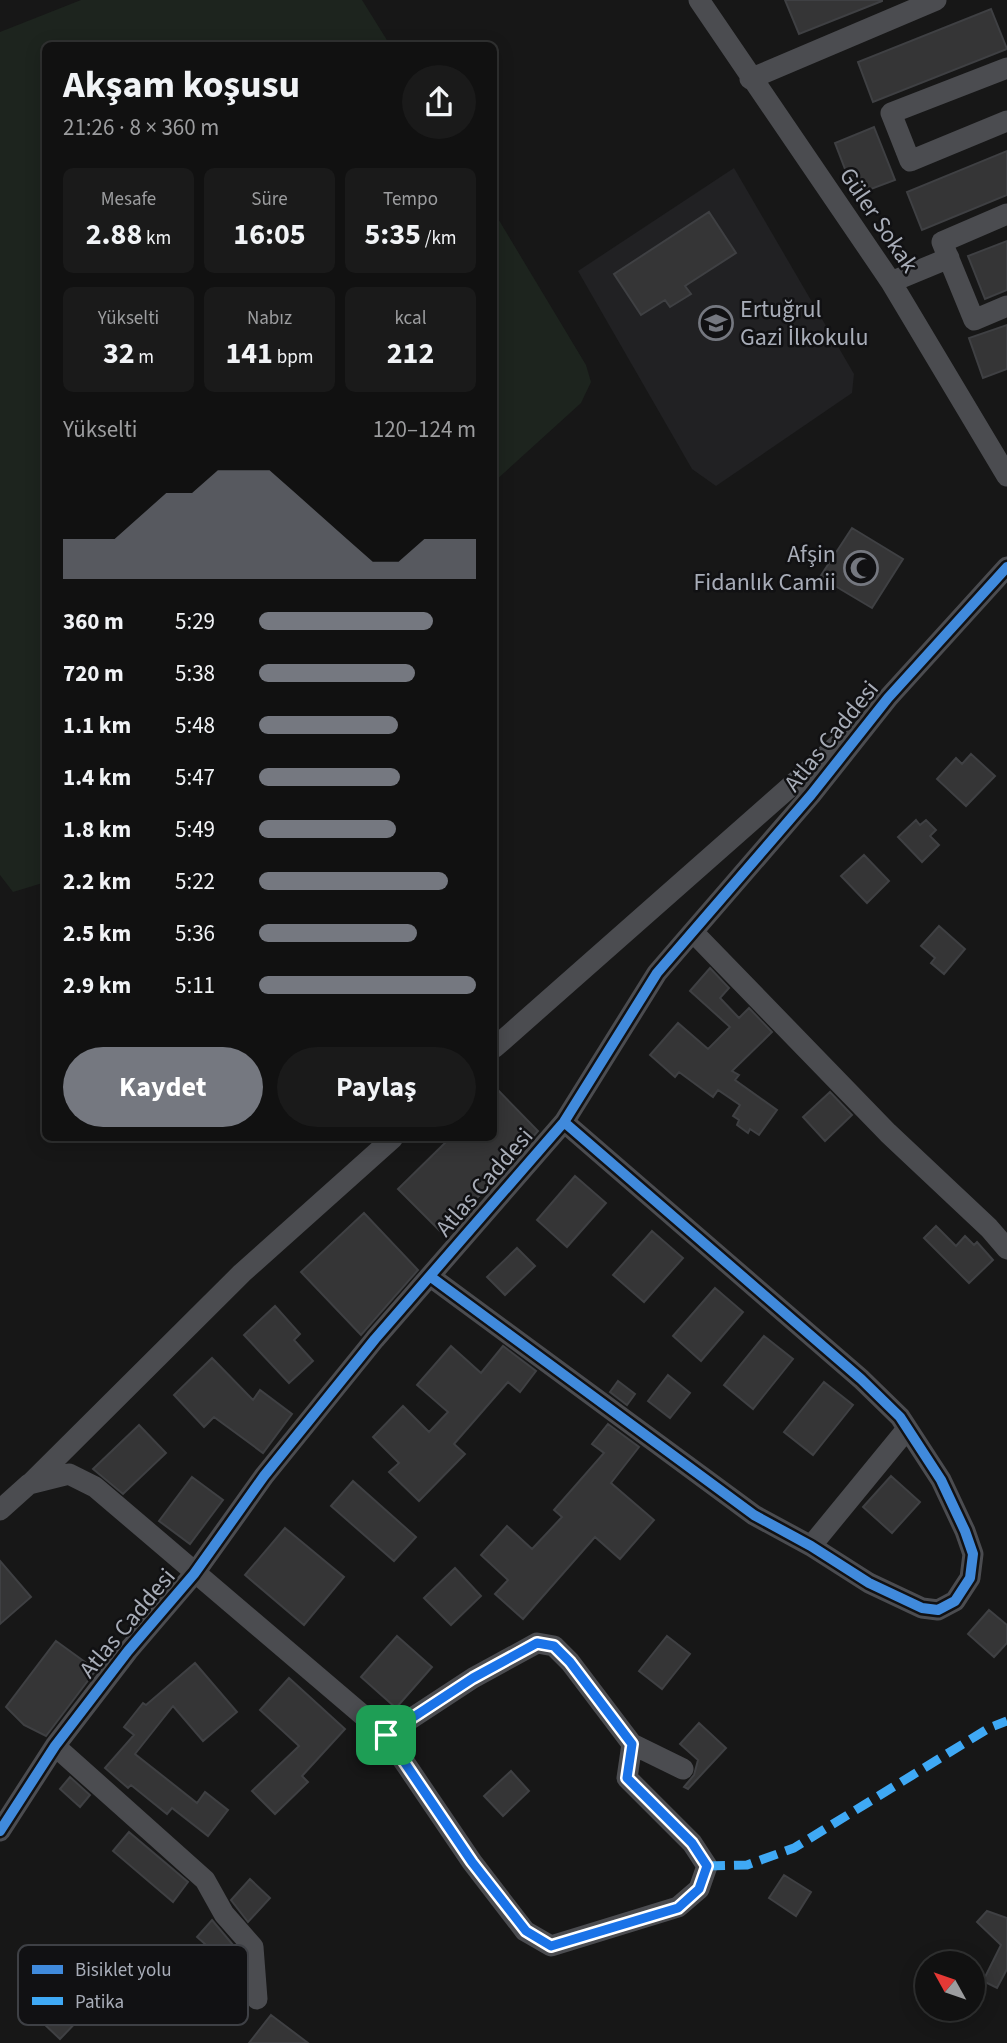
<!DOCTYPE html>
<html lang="tr">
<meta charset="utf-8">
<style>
body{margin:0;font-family:"Source Sans 3",sans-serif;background:#1a1a1a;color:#f1f3f6;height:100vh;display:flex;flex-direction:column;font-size:26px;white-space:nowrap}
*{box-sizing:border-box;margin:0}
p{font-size:23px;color:#9c9d9f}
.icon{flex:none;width:38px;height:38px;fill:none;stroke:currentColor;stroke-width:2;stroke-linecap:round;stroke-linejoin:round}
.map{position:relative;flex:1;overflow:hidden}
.panel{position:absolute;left:42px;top:42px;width:455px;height:1099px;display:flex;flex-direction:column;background:#111;border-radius:10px;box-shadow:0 4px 18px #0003,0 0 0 2px #303131}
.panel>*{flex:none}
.needle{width:46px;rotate:310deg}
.buttons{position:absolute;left:915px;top:1951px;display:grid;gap:14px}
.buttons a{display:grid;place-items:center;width:70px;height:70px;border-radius:50%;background:#111;box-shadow:0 4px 18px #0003,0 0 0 2px #303131;font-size:35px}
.pin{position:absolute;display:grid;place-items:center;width:60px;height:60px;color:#fff;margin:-30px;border-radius:14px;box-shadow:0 4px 10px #0006}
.round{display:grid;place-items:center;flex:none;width:74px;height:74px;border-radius:37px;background:#1a1a1a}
.head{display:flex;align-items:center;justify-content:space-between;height:119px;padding:0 21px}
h1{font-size:38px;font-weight:700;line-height:52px}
.stats{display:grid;grid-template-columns:repeat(3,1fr);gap:10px;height:119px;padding:7px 21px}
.stats div{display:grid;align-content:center;border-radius:10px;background:#1a1a1a;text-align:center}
.stats b{font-size:30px;font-weight:700}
.stats small{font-size:19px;font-weight:400}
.stats p{font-size:19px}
.chart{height:196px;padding:14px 21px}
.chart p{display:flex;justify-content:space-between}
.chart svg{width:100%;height:126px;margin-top:7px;fill:#757880;opacity:.7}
.cta{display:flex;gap:14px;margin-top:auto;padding:14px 21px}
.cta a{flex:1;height:80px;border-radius:42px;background:#757880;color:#fff;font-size:28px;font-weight:700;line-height:80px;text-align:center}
.cta a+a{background:#1a1a1a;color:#f1f3f6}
ul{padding:0 21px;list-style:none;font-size:23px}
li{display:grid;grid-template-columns:112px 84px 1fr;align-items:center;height:52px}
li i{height:18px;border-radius:9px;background:#757880}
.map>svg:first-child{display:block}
</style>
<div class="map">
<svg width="1007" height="2043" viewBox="0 0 1007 2043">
<rect width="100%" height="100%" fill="#171717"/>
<!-- built -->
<path fill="#212123" d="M 734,168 L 854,374 L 852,393 L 716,486 L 692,469 L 578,271 Z"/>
<!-- green -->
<path fill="#1d241e" d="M 81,0 L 362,0 L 390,45 L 46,46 L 46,882 L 13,892 L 0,875 L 0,32 Z
M 494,212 L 586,365 L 591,382 L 581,403 L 494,482 Z"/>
<!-- building -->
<path fill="#353536" stroke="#3f4043" stroke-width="2" d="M 785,0 L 882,0 L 882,1 L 799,34 Z
M 991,9 L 1007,49 L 873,102 L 858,62 Z
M 874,127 L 895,180 L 855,195 L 835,143 Z
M 1007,151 L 1007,195 L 922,230 L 907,192 Z
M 709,212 L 736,253 L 685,286 L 691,294 L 670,307 L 665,300 L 641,315 L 614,274 Z
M 1007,241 L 1007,290 L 985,299 L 968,256 Z
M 1007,325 L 1007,369 L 983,378 L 969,338 Z
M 852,528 L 903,559 L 872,608 L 820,577 Z
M 971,754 L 995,776 L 966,806 L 937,779 L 956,758 L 962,764 Z
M 916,820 L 920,825 L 926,820 L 936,830 L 930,836 L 939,845 L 922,862 L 898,837 Z
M 864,855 L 889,881 L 867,903 L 841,876 Z
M 939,926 L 965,949 L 944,974 L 931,963 L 935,958 L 921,946 Z
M 710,968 L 729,988 L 720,998 L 739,1018 L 749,1008 L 772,1032 L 732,1071 L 739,1075 L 735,1080 L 777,1110 L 759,1135 L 750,1129 L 748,1133 L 737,1125 L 739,1120 L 733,1116 L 740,1105 L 718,1090 L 713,1097 L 679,1072 L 675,1077 L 650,1055 L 678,1023 L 708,1049 L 730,1027 L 690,991 Z
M 494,1086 L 538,1131 L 502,1173 L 442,1233 L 398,1189 L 450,1138 L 494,1138 Z
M 830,1092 L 852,1115 L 825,1141 L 803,1117 Z
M 575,1176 L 606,1203 L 567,1247 L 537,1220 Z
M 364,1213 L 418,1270 L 361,1335 L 301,1272 Z
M 936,1226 L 956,1246 L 965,1236 L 974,1245 L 977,1242 L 993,1260 L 969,1283 L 924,1238 Z
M 652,1231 L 683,1258 L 644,1302 L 613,1275 Z
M 517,1248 L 535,1266 L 505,1295 L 487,1277 Z
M 715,1288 L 743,1312 L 701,1361 L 673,1336 Z
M 275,1306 L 300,1334 L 294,1340 L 313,1361 L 289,1383 L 244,1335 Z
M 764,1336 L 793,1359 L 753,1409 L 724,1385 Z
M 451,1346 L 481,1373 L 503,1346 L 536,1371 L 520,1392 L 508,1382 L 454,1444 L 465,1454 L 419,1501 L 389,1472 L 399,1463 L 373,1437 L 403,1406 L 429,1432 L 448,1412 L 417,1385 Z
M 212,1358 L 253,1400 L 260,1390 L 292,1414 L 263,1453 L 214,1417 L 204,1427 L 174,1395 Z
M 668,1375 L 690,1393 L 670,1418 L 648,1401 Z
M 618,1381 L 635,1394 L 627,1405 L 610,1392 Z
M 824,1382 L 853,1405 L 813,1455 L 784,1432 Z
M 608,1424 L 639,1447 L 611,1483 L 654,1520 L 620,1559 L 595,1537 L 523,1619 L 495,1594 L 508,1580 L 481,1555 L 507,1526 L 532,1549 L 562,1517 L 554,1510 L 604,1453 L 592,1444 Z
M 139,1425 L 166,1453 L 123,1494 L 93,1469 Z
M 891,1476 L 920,1502 L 892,1533 L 863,1507 Z
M 192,1477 L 223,1500 L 190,1544 L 159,1521 Z
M 353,1481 L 416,1537 L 394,1561 L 331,1506 Z
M 285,1528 L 344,1577 L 304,1625 L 245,1575 Z
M 0,1561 L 31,1597 L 0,1624 Z
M 455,1568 L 481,1596 L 451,1625 L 424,1598 Z
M 989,1610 L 1007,1625 L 1007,1643 L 994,1657 L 968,1634 Z
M 397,1636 L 432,1667 L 396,1708 L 361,1677 Z
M 667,1636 L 690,1654 L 662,1689 L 639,1671 Z
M 56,1641 L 96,1670 L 46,1736 L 24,1725 L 6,1707 Z
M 195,1663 L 237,1712 L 203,1741 L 173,1706 L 135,1754 L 197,1803 L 205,1792 L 228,1810 L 208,1836 L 172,1808 L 167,1814 L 131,1785 L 128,1788 L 105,1768 L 134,1735 L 124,1727 L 143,1703 L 146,1705 Z
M 289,1678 L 345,1729 L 302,1776 L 308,1782 L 275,1814 L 252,1791 L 299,1746 L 260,1710 Z
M 699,1723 L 726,1748 L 688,1789 L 684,1787 L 694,1775 L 698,1760 L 680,1744 Z
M 511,1771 L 529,1791 L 503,1816 L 484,1796 Z
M 70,1777 L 90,1795 L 80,1807 L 60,1789 Z
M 129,1832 L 188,1882 L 173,1902 L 113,1851 Z
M 784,1875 L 811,1892 L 796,1916 L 769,1898 Z
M 250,1879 L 270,1898 L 248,1922 L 231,1900 Z
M 987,1911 L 1007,1918 L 1007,1969 L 997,1988 L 983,1981 L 1001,1945 L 977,1922 Z
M 212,1920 L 234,1946 L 222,1959 L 197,1937 Z
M 50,1980 L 84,2014 L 60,2039 L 25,2006 Z
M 271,2015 L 308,2043 L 249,2043 Z"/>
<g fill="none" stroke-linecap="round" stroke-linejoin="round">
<!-- minor -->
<path stroke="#4b4c50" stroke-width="21" d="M 699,0 L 891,282 L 1007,476
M 1007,68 L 891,113 L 910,161 L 1007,121
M 750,79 L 936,0
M 1007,214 L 942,242 L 974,320 L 1007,306
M 891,282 L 949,258
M 693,932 L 888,1133 L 989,1228 L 1007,1249
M 494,1048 L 851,733
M 431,1277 L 754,1515 L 811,1546 L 869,1583 L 922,1608 L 938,1610 L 955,1601 L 970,1578 L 973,1554 L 965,1531 L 941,1480 L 900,1417 L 861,1379 L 564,1122
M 31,1483 L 242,1273 L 393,1138
M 0,1510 L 29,1484 L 69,1474 L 95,1487 L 386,1735 L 472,1862 L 525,1931 L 551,1946 L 678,1907 L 699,1889 L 707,1866 L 692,1843 L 627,1778 L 632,1744
M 811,1546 L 907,1429
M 386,1735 L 473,1678 L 537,1643 L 554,1646 L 570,1662 L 632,1744 L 683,1769
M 55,1746 L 205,1880 L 224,1914 L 253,1947 L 257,1999
M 0,1831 L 55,1746 L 128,1651 L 194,1574 L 264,1476 L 375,1339 L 564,1122 L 657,973 L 811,795 L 888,698 L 1007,567"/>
<!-- quiet -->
<path stroke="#3fa9f5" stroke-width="9" stroke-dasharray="18 9" stroke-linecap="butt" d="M 707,1866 L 747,1865 L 794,1848 L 989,1728 L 1007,1721"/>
<!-- cycleway casing -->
<g stroke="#111113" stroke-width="15">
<path id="cycleway" d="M 431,1277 L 754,1515 L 811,1546 L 869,1583 L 922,1608 L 938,1610 L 955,1601 L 970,1578 L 973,1554 L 965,1531 L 941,1480 L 900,1417 L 861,1379 L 564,1122
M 0,1831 L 55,1746 L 128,1651 L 194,1574 L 264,1476 L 375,1339 L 564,1122 L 657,973 L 811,795 L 888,698 L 1007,567"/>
</g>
<!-- cycleway -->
<use href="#cycleway" stroke="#408adc" stroke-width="10"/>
</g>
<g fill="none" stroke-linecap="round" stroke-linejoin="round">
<!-- route casing -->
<g stroke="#fff" stroke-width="14">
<path id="route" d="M 537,1643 L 554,1646 L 570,1662 L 632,1744 L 627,1778 L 692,1843 L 707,1866 L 699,1889 L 678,1908 L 551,1946 L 526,1931 L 472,1862 L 386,1735 L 473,1678 Z"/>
</g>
<!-- route -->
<use href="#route" stroke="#1a73e8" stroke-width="9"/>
</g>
<!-- icons -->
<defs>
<g id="school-ring" transform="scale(1.75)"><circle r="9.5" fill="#111113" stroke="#757880" stroke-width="1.5"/><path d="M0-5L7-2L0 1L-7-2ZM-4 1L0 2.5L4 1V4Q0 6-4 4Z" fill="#757880"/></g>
<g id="mosque-ring" transform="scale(1.75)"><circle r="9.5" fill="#111113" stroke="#757880" stroke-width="1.5"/><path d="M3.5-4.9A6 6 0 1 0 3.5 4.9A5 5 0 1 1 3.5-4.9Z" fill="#757880"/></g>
</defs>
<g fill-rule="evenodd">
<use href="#school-ring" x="716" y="323"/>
<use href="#mosque-ring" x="861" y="568"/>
</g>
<g text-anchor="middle" stroke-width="5" stroke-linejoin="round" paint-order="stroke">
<!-- street labels -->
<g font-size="24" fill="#a8adb8" stroke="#111113">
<text transform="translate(879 220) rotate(56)" y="8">Güler Sokak</text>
<text transform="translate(831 736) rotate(-51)" y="8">Atlas Caddesi</text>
<text transform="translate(484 1182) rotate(-49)" y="8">Atlas Caddesi</text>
<text transform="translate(127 1623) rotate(-50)" y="8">Atlas Caddesi</text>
</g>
<!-- poi labels -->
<g font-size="24" fill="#a8adb8" stroke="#111113" text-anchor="start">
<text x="740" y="317">Ertuğrul<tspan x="740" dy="28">Gazi İlkokulu</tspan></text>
<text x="836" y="562" text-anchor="end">Afşin<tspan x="836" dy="28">Fidanlık Camii</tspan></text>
</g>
</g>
<!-- legend -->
<rect x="18" y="1945" width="230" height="80" rx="10" fill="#111113" stroke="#3e4045" stroke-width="2"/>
<rect x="32" y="1965" width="31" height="9" fill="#408adc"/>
<rect x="32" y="1997" width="31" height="8" fill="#3fa9f5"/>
<g font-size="19" fill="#a8adb8">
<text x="75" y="1976">Bisiklet yolu</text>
<text x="75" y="2008">Patika</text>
</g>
</svg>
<div class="buttons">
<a><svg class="needle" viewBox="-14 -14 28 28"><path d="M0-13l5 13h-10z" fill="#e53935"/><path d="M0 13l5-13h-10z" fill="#9c9d9f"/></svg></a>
</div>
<div class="pin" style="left:386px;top:1735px;background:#1e9e55"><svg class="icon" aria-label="arrive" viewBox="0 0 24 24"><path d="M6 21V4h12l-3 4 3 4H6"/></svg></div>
<section class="panel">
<div class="head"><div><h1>Akşam koşusu</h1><p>21:26 · 8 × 360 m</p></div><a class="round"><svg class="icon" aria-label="share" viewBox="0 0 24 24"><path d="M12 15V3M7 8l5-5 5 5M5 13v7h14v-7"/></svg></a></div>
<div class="stats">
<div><p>Mesafe</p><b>2.88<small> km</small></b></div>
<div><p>Süre</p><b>16:05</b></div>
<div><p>Tempo</p><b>5:35<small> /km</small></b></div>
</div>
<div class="stats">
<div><p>Yükselti</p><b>32<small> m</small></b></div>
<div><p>Nabız</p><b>141<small> bpm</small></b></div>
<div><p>kcal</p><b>212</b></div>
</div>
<div class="chart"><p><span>Yükselti</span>120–124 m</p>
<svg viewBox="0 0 160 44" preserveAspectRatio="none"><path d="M0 44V30L10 30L20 30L30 22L40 14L50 14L60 6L70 6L80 6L90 14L100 22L110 30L120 38L130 38L140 30L150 30L160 30V44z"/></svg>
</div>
<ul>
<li><b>360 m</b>5:29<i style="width:80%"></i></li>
<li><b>720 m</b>5:38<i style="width:72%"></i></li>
<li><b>1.1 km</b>5:48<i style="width:64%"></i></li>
<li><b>1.4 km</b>5:47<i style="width:65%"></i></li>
<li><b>1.8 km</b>5:49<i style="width:63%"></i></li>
<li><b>2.2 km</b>5:22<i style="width:87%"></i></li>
<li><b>2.5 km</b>5:36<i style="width:73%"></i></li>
<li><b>2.9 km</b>5:11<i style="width:100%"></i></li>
</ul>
<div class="cta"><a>Kaydet</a><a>Paylaş</a></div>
</section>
</div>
